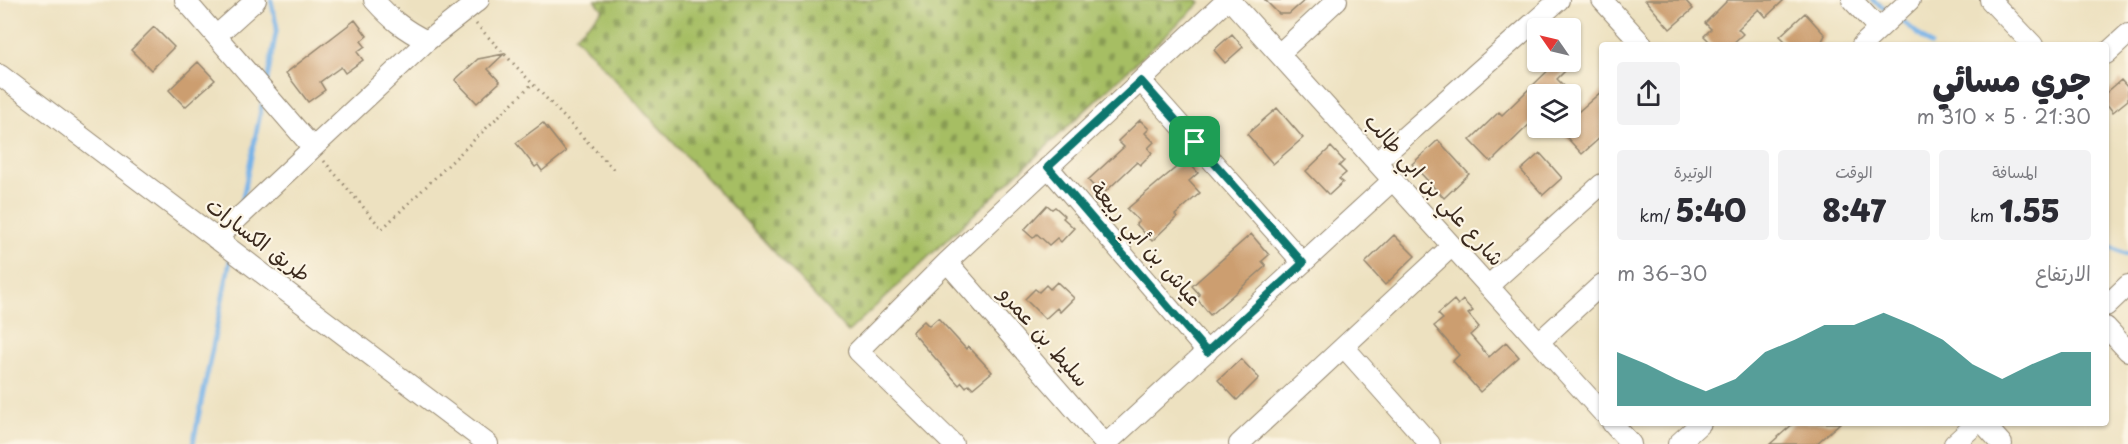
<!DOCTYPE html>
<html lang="ar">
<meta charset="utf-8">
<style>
body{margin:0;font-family:"Playpen Sans","Playpen Sans Arabic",sans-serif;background:#f2f2f3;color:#2b2b33;direction:rtl;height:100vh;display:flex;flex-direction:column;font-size:22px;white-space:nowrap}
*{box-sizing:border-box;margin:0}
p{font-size:20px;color:#7c7c81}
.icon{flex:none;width:33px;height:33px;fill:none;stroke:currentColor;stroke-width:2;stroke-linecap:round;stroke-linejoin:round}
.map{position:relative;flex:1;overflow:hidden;direction:ltr}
.details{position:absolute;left:1599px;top:42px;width:510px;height:384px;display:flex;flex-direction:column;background:#fff;border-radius:6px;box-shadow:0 2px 4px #0004;direction:rtl}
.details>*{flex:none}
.needle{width:39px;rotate:304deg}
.controls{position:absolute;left:1527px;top:18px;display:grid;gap:12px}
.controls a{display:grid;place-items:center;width:54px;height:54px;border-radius:6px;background:#fff;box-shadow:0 2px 4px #0004;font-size:30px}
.pin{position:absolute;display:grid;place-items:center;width:51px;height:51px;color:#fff;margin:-26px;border-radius:12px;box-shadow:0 3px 9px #0006}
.round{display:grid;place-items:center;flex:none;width:63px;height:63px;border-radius:6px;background:#f2f2f3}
.head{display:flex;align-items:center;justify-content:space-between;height:102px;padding:0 18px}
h1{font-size:33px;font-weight:800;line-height:45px}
.metrics{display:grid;grid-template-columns:repeat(3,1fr);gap:9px;height:102px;padding:6px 18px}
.metrics div{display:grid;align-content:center;border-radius:6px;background:#f2f2f3;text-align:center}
.metrics b{font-size:30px;font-weight:800}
.metrics small{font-size:16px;font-weight:400}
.metrics p{font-size:16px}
.chart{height:168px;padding:12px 18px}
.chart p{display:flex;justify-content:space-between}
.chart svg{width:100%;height:108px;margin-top:6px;fill:#0f766e;opacity:.7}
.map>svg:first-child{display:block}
</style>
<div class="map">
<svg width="2128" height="444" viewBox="0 0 2128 444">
<defs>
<pattern id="cemetery-stones" width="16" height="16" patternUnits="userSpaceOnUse" patternTransform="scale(1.5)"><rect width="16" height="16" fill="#a6be64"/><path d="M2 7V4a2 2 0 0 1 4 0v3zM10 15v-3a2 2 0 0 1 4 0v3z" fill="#889b52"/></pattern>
</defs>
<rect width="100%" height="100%" fill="#fcf5e5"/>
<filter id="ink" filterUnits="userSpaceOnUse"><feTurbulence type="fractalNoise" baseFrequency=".0167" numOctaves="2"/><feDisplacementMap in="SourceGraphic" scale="12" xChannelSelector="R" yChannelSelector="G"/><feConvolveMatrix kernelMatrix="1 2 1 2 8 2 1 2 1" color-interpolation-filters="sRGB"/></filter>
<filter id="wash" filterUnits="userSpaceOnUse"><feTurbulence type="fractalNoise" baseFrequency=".008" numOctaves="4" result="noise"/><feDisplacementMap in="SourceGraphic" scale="24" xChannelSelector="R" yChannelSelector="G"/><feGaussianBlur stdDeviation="1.35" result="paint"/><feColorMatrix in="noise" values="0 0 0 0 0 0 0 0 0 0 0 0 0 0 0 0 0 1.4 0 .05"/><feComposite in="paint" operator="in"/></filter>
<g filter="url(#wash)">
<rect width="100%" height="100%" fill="#ede1c0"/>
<!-- cemetery -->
<path fill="url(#cemetery-stones)" stroke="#707441" stroke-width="1.5" d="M 595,0 L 1197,0 L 1200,3 L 848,332 L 575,36 L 603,10 Z"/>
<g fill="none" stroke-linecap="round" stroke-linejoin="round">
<!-- stream -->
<path stroke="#76b2e8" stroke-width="4.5" d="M 1872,0 L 1889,11
M 1899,18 L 1931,45
M 266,86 L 277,27 L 271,0
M 241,206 L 263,100
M 2106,245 L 2128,255
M 193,444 L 231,256"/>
</g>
<g id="blocks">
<!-- building -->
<path fill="#cc9e70" d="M 1265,0 L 1305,0 L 1289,14 L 1279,14 Z
M 1645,0 L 1685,0 L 1693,9 L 1670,29 Z
M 1728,0 L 1784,0 L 1766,17 L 1759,9 L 1738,29 L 1743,34 L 1731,45 L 1713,45 L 1704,36 L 1711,29 L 1705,23 Z
M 1805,13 L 1825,35 L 1820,45 L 1789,45 L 1780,36 Z
M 355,20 L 367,36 L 361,41 L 365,46 L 357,52 L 363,60 L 345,73 L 341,67 L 320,82 L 325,90 L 308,102 L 286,73 Z
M 154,27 L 174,47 L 151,70 L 131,50 Z
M 1232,34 L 1243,47 L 1225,63 L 1214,50 Z
M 504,54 L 488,69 L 500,82 L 477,103 L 455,80 L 478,59 Z
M 198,62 L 215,80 L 185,107 L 169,90 Z
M 1557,62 L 1574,62 L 1557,79 L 1572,94 L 1538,94 L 1538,116 L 1491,162 L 1470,140 L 1499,112 L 1502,115 Z
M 2121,80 L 2128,88 L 2128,100 L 2113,112 L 2106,103 L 2106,93 Z
M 1602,91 L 1602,136 L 1582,154 L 1558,128 L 1570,128 L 1570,119 Z
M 1277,108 L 1303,138 L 1273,164 L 1247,134 Z
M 1140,120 L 1149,129 L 1145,133 L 1154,142 L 1148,148 L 1152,153 L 1140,165 L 1137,162 L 1102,195 L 1088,180 L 1124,147 L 1118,141 Z
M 543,123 L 566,152 L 542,171 L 538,165 L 535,167 L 516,143 Z
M 1438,140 L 1469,174 L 1444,198 L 1412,164 Z
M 1331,147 L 1344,161 L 1339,166 L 1346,173 L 1339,179 L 1343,182 L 1329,195 L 1306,171 Z
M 1540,153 L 1562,178 L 1543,195 L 1521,170 Z
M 1186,159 L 1198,173 L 1189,181 L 1200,193 L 1175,215 L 1177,217 L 1152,241 L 1136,224 L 1139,221 L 1127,209 Z
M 1047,205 L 1052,209 L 1055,207 L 1065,216 L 1063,218 L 1074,228 L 1061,242 L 1057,238 L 1049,245 L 1037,234 L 1033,238 L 1024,230 Z
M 1251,234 L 1269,255 L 1262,261 L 1266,266 L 1210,315 L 1196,298 L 1200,295 L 1192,286 Z
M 1394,235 L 1415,256 L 1385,285 L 1365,263 Z
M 1057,282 L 1074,298 L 1060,312 L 1057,308 L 1045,319 L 1025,299 L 1035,289 L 1039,292 L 1046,285 L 1050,289 Z
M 1454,300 L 1458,305 L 1463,300 L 1473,311 L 1468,314 L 1479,327 L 1470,335 L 1489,357 L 1506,342 L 1519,357 L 1480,392 L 1453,361 L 1459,355 L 1434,326 L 1443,319 L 1438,314 Z
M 938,318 L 966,349 L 968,346 L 992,372 L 973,388 L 969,384 L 966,387 L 962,382 L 959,385 L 912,332 L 924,321 L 929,326 Z
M 1241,359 L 1259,378 L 1237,400 L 1218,380 Z
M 1794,423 L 1840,423 L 1816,444 L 1770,444 Z"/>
</g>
</g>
<g filter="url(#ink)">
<use href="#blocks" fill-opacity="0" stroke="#94866f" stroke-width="1.5"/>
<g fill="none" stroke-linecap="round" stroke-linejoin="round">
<!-- minor casing -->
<g stroke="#94866f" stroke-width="22">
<path id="minor" d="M 185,0 L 313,148
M 374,0 C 391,19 404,30 427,41
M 1230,0 L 1602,412
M 1602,0 L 1643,45
M 1852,0 L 1879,29
M 1990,0 L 2033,45
M 217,35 L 256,0
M 1862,45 L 1910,0
M 1279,54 L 1337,0
M 2106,54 L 2128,34
M 0,75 L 488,444
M 1141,81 L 1303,263
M 1376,162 L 1559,0
M 1048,167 L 1207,352
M 216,239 L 427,41 L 479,0
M 947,262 L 1105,444
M 1488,286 L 1602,184
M 2106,306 L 2128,285
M 2106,327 L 2128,351
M 1539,342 L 1602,284
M 1344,347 L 1430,444
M 1612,423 L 1631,444
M 1983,423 L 2002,444
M 953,444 L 858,351 L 947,262 L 1227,0
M 1106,444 L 1393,180
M 1239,444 L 1452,246
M 1678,444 L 1701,423
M 1954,444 L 1977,423"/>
</g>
<!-- path -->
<path stroke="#94866f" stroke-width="3" stroke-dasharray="1.5 4.5" stroke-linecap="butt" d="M 476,24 L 615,171
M 324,161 L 382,229 L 532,84"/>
<!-- minor -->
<use href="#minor" stroke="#fff" stroke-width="20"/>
</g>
</g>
<g fill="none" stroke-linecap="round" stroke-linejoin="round" filter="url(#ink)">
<!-- route casing -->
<g stroke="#fff" stroke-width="12">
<path id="route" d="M 1141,81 L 1303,263 L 1207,352 L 1048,167 Z"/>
</g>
<!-- route -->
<use href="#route" stroke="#0f766e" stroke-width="8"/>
</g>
<g text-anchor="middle" stroke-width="4.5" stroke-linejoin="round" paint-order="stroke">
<!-- street labels -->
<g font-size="21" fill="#3b2a1e" stroke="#fcf5e5">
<text transform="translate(1434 190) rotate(48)" y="7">شارع علي بن ابي طالب</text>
<text transform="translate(258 240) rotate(37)" y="7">طريق الكسارات</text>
<text transform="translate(1146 244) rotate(49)" y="7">عياش بن أبي ربيعة</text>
<text transform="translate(1044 337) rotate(49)" y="7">سليط بن عمرو</text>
</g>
</g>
</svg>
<div class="controls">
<a><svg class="needle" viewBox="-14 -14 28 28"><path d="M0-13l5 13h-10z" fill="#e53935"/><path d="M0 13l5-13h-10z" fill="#7c7c81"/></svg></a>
<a><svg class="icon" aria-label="layers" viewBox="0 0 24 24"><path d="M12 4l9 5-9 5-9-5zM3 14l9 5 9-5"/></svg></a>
</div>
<div class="pin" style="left:1195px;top:142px;background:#1e9e55"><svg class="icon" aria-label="arrive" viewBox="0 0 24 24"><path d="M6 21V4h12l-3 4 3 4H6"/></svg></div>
<section class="details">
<div class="head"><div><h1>جري مسائي</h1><p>21:30 · 5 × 310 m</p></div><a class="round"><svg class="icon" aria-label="share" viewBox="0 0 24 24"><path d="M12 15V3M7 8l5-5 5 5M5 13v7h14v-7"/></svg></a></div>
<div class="metrics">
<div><p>المسافة</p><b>1.55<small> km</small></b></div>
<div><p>الوقت</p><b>8:47</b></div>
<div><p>الوتيرة</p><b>5:40<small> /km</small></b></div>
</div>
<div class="chart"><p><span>الارتفاع</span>30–36 m</p>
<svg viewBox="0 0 160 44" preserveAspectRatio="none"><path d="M0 44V22L10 27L20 33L30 38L40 33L50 22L60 17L70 11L80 11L90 6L100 11L110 17L120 27L130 33L140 27L150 22L160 22V44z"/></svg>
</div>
</section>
</div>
